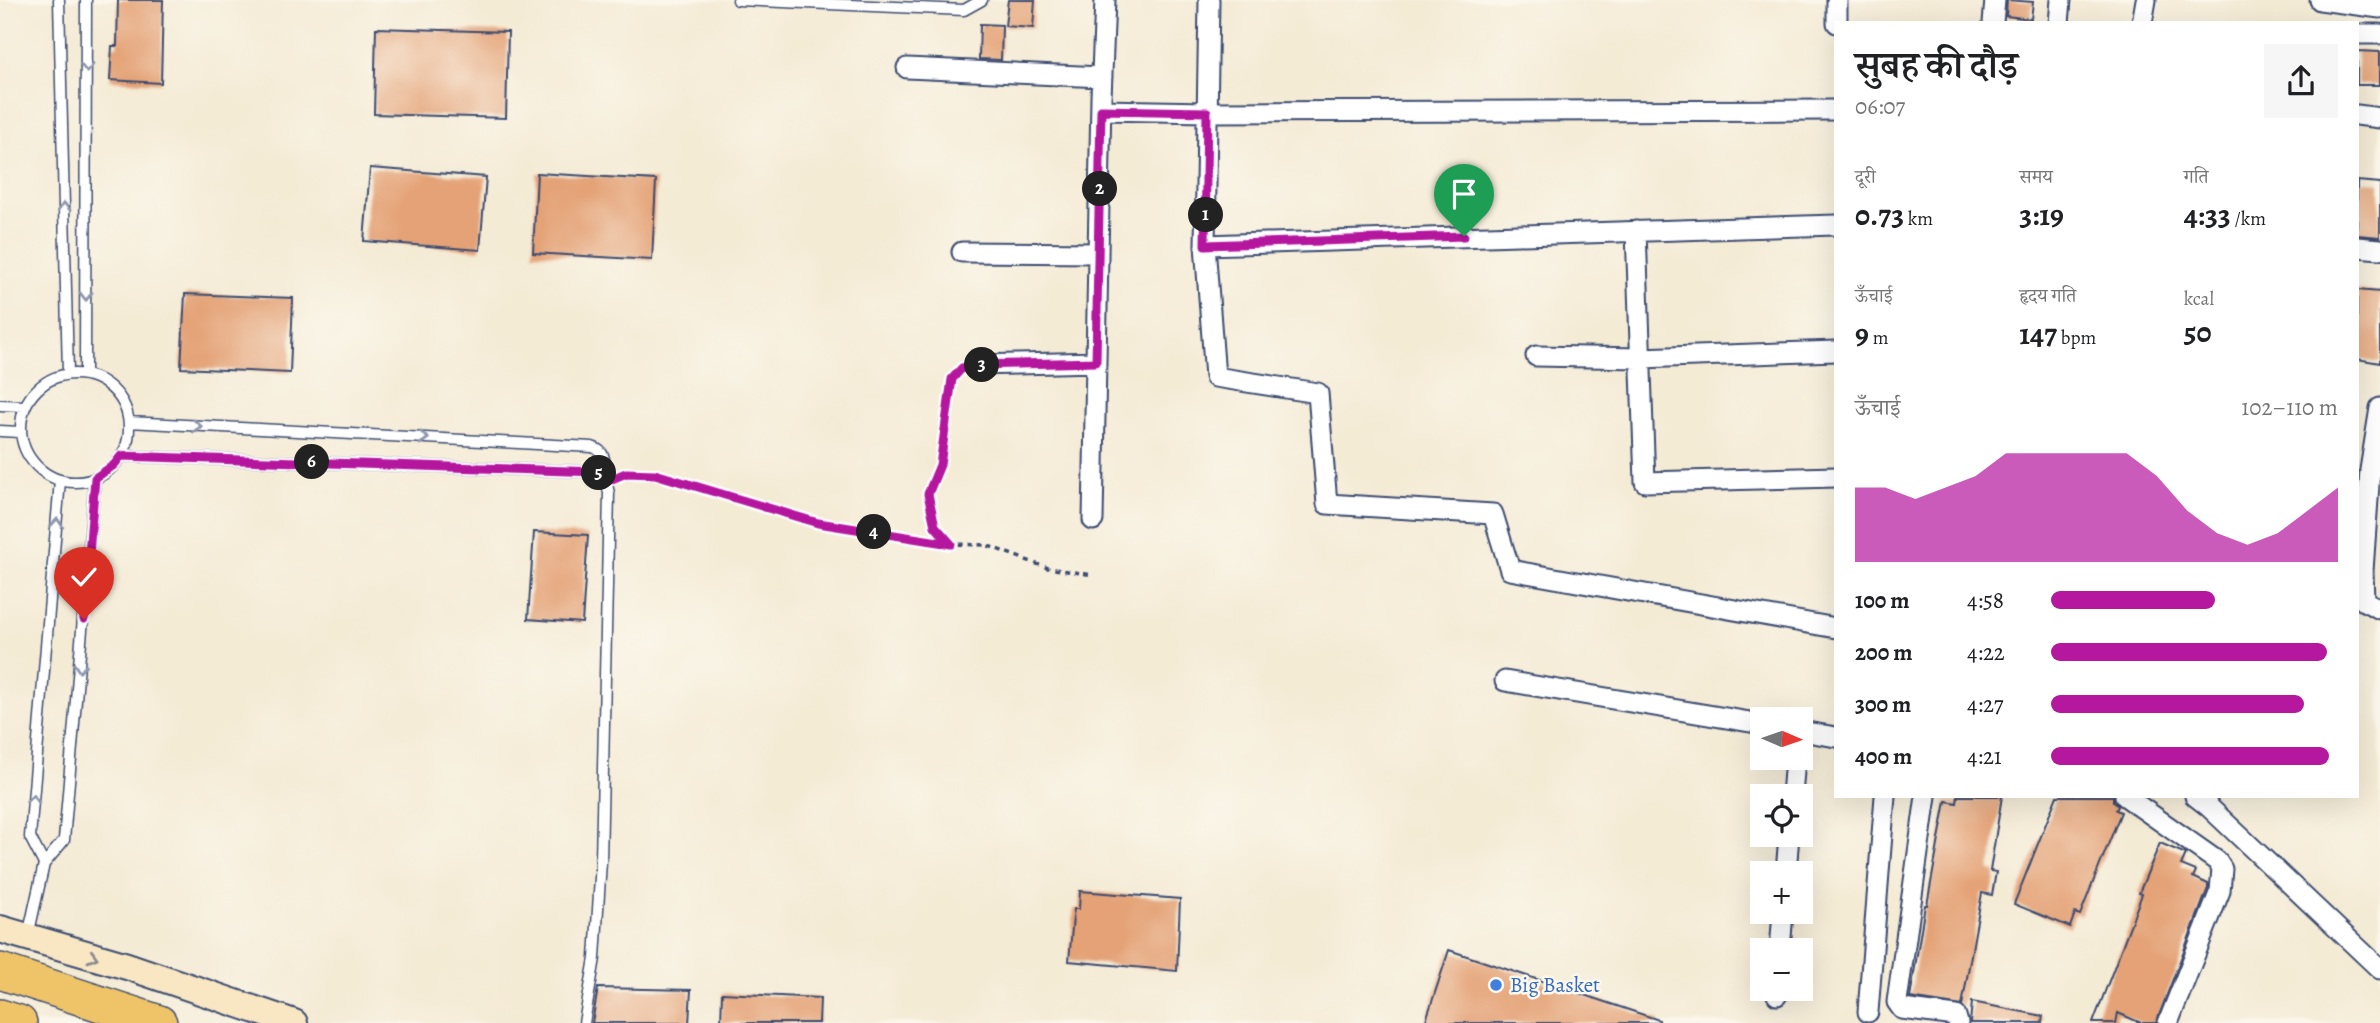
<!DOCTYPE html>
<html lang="hi">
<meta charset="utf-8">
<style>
body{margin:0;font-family:Alegreya,"Noto Serif Devanagari",serif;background:#f6f6f6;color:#202124;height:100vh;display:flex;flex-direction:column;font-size:26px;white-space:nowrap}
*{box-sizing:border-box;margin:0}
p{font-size:23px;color:#757577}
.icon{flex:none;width:38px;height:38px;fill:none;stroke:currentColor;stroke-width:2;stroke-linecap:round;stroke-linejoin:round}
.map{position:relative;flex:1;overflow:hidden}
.side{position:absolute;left:1834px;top:21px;width:525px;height:777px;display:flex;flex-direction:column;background:#fff;border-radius:0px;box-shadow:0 7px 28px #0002}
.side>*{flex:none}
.needle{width:46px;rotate:92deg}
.fabs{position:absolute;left:1750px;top:707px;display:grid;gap:14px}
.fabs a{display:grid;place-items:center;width:63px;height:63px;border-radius:0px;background:#fff;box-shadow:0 7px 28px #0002;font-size:35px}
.pin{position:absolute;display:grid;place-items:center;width:60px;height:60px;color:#fff;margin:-72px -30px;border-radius:50% 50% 50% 0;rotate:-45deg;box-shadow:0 0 7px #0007}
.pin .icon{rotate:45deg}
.km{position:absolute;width:35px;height:35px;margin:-18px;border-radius:50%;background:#222;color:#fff;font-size:19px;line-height:35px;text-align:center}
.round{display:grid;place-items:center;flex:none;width:74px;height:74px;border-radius:0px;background:#f6f6f6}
.overview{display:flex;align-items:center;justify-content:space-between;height:119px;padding:0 21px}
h1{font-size:38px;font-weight:600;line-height:52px}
.figures{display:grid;grid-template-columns:repeat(3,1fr);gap:10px;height:119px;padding:7px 21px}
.figures div{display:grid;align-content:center}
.figures b{font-size:30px;font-weight:600}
.figures small{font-size:19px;font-weight:400}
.figures p{font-size:19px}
.chart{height:196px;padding:14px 21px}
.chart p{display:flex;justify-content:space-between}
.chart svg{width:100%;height:126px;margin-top:7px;fill:#b5179e;opacity:.7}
ul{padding:0 21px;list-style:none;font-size:23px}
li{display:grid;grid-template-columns:112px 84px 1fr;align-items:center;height:52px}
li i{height:18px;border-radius:9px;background:#b5179e}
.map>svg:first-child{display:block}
</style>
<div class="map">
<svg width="2380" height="1023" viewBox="0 0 2380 1023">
<rect width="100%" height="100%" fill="#fbf7ec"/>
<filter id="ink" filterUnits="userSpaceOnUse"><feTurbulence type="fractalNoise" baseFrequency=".0143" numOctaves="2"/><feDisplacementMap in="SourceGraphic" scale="14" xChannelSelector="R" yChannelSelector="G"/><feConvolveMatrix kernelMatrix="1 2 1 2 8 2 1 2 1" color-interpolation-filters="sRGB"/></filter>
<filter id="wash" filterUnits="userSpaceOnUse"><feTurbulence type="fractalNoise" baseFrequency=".00686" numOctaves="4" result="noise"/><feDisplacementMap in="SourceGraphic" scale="28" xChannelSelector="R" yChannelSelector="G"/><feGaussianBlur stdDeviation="1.57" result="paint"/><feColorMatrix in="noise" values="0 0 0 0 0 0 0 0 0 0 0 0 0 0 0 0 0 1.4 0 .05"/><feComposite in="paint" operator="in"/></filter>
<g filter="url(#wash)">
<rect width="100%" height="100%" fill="#f4ebd5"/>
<g id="blocks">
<!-- building -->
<path fill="#e4a276" d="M 118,0 L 163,0 L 161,83 L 110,80 L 112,46 L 117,46 Z
M 1008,0 L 1035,0 L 1033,28 L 1005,26 Z
M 2007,0 L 2033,2 L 2031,19 L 2006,16 Z
M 980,24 L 1002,25 L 1001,60 L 979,59 Z
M 376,28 L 508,32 L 506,118 L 374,114 Z
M 2357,51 L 2380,52 L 2380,85 L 2357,85 Z
M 370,168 L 486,177 L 480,250 L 364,241 Z
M 537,173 L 656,180 L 652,260 L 533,253 Z
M 2357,181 L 2380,183 L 2380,237 L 2357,235 Z
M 2357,290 L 2380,292 L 2380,363 L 2357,359 Z
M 185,294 L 293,298 L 290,373 L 181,368 Z
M 534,532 L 588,535 L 582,623 L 528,619 Z
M 1958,796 L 2002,796 L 1990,871 L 1996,872 L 1992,895 L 1982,893 L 1962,1006 L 1910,998 L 1925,905 L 1927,905 L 1946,801 L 1957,803 Z
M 2057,796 L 2113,796 L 2113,801 L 2118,806 L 2116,810 L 2121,812 L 2080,915 L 2075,913 L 2070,927 L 2014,904 Z
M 2160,843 L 2186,854 L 2181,865 L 2196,871 L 2193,877 L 2208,884 L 2208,888 L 2156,1023 L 2141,1023 L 2118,1013 L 2116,1023 L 2093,1023 L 2142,894 L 2139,893 Z
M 1080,891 L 1180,899 L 1177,971 L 1069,961 L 1073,917 L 1074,909 L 1079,909 Z
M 1449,950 L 1659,1020 L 1659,1023 L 1435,1023 L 1426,1020 Z
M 598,988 L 691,990 L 689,1023 L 592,1023 Z
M 722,993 L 820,998 L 819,1023 L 721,1023 Z
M 1972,1002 L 2043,1016 L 2042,1023 L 1970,1023 Z"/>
</g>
</g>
<g filter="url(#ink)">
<use href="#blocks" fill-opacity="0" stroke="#3c4b70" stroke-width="2"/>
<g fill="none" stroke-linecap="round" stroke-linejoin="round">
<!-- lane casing -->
<g stroke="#3c4b70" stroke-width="13">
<path id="lane" d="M 59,0 L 68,373
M 738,0 L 964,10 L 982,0
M21 428a54 54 0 1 1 108 0a54 54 0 1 1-108 0Z
M 85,374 L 86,0
M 0,405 L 24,406
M 0,431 L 20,432
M 121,456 L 599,472 L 605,465 C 604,455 602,450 592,447 L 129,422
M 44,864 L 30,837 L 60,480
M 28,936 L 44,864 L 64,840 L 95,478
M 584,1023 L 595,958 L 601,861 L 609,493 L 606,481 L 599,472"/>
</g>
<!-- street casing -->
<g stroke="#3c4b70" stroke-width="23">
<path id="street" d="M 1209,0 L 1205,245 L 1215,377 L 1318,393 L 1327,504 L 1493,514 L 1510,570 L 1836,628
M 1837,0 L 1837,23
M 2320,0 L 2380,8
M 1993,23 L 1995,0
M 2059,23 L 2061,0
M 2142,23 L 2146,0
M 2357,34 L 2380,34
M 907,68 L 1102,77
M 1101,110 L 1207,112 L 1836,110
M 2357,115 L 2380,118
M 1636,231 L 1645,482 L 1836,477
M 1205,245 L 1836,225
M 2357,247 L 2380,249
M 962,252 L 1098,253
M 1536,356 L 1640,358 L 1836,351
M 978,365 L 1096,362
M 2380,408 L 2370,470 L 2363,571 L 2364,601 L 2380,609
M 1093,520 L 1101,98 L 1105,0
M 1505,681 L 1762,724
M 1801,731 L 1836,737
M 1792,796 L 1795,758
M 1926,796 L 1897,1002 L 1902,1009 L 1956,1016 L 1958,1023
M 2125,796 L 2217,861 L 2222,869 L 2220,891 L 2168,1023
M 2195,796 L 2209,807 L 2380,969
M 1786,873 L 1789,835
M 1780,950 L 1783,912
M 1777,995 L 1777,989
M 1868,1012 L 1885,796"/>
</g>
<!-- secondary casing -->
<g stroke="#3c4b70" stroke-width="30">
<path id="secondary" d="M 0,929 L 127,966 L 294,1023"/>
</g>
<!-- highway casing -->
<g stroke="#3c4b70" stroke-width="38">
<path id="highway" d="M 0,971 L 159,1023
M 0,1017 L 19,1023"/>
</g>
<!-- path -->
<path stroke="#3c4b70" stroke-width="3.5" stroke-dasharray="5 5" stroke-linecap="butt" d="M 618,476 L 626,473 L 655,474 L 818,523 L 951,544 L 986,545 L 1048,568 L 1093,575
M 951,544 L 935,525 L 928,494 L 940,465 L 952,379 L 960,370"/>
<!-- lane -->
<use href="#lane" stroke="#fff" stroke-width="10"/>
<!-- street -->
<use href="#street" stroke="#fff" stroke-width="19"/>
<!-- secondary -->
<use href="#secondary" stroke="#f9e7c3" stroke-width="26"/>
<!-- highway -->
<use href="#highway" stroke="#efc469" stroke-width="35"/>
</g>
<!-- one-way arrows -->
<defs><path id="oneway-chevron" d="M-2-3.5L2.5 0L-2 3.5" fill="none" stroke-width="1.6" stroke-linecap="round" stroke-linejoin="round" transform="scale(1.75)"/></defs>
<g stroke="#8d97ae">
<use href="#oneway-chevron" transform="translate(87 68) rotate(90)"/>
<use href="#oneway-chevron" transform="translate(64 207) rotate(-91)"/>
<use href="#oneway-chevron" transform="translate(86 296) rotate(90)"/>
<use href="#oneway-chevron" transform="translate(197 426) rotate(3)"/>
<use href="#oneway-chevron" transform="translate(424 438) rotate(3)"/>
<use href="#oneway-chevron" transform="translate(57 523) rotate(-85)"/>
<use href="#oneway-chevron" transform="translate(80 668) rotate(95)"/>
<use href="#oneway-chevron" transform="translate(33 799) rotate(-85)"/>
</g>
<use stroke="#8a8b90" href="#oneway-chevron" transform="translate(93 957) rotate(16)"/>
</g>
<g fill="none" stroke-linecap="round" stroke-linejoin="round" filter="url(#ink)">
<!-- route casing -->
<g stroke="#fff" stroke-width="14">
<path id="route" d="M 84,619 L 95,478 L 114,465 L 121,456 L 599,472 L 607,481 L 626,473 L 655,474 L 818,523 L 951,544 L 935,526 L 928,494 L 940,465 L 952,379 L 962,368 L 978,365 L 1096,362 L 1101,110 L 1207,112 L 1205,245 L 1464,236"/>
</g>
<!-- route -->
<use href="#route" stroke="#b5179e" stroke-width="9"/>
</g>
<!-- markers -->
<circle fill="#3f7fe0" stroke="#fbf7ec" stroke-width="2.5" cx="1496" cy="985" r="7"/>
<g text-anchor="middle" stroke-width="5" stroke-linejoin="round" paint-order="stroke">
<!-- shop labels -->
<g font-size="21" fill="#366cbe" stroke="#fbf7ec" text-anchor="start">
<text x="1510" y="992">Big Basket</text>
</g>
</g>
</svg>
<div class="fabs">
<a><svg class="needle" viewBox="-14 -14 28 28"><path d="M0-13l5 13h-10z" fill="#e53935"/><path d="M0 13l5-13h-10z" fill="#757577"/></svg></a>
<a><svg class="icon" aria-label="locate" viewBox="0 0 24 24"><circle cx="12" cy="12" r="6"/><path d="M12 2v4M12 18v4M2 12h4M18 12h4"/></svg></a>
<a>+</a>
<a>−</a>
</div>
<div class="pin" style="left:1464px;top:236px;background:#1e9e55"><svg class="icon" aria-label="arrive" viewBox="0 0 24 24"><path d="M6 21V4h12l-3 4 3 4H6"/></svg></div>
<div class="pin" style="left:84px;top:619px;background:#d93025"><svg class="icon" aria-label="check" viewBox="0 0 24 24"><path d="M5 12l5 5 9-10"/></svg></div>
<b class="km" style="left:1206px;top:215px">1</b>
<b class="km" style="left:1100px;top:189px">2</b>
<b class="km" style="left:982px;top:365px">3</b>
<b class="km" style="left:874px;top:532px">4</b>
<b class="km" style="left:599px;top:473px">5</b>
<b class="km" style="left:312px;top:462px">6</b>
<section class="side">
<div class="overview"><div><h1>सुबह की दौड़</h1><p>06:07</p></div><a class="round"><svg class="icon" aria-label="share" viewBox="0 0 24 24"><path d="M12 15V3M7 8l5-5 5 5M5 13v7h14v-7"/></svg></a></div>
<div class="figures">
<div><p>दूरी</p><b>0.73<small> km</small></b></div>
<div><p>समय</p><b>3:19</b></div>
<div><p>गति</p><b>4:33<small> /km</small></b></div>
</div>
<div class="figures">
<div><p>ऊँचाई</p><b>9<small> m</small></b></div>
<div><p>हृदय गति</p><b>147<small> bpm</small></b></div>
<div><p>kcal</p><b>50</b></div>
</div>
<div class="chart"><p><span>ऊँचाई</span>102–110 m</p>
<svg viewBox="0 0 160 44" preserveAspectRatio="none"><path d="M0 44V18L10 18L20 22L30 18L40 14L50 6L60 6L70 6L80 6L90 6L100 14L110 26L120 34L130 38L140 34L150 26L160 18V44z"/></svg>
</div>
<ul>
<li><b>100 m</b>4:58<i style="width:57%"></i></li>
<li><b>200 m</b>4:22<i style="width:96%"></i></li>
<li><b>300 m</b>4:27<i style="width:88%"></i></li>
<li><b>400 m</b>4:21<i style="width:97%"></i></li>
</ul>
</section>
</div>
